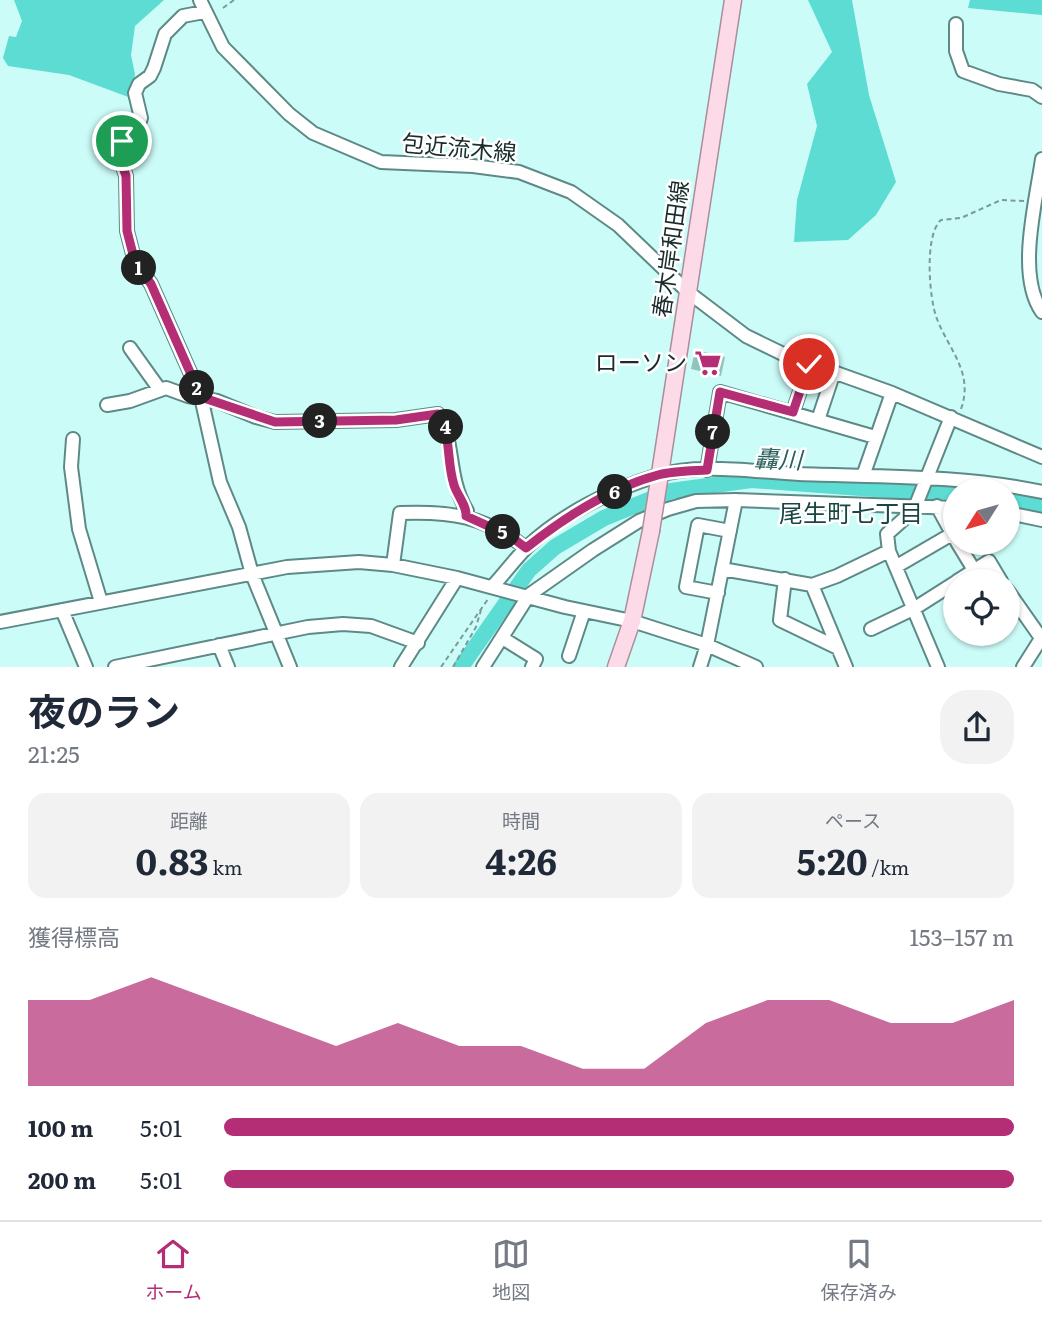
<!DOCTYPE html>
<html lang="ja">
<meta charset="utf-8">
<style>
body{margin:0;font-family:Literata,"Noto Sans JP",serif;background:#f2f2f3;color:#1f2937;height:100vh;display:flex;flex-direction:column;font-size:26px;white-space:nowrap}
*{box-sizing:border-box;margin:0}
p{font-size:23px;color:#747a83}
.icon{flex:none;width:38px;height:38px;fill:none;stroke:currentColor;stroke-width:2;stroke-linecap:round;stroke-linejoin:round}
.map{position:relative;height:667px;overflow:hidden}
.details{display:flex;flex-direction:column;background:#fff;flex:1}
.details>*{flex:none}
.needle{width:46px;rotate:233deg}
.fabs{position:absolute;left:943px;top:478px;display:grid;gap:14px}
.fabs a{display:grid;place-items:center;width:77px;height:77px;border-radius:50%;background:#fff;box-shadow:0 2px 5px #0004;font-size:35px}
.pin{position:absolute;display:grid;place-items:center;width:60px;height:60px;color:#fff;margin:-30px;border:4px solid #fff;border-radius:50%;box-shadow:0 2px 7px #0007}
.km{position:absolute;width:35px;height:35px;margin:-18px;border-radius:50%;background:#222;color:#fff;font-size:19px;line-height:35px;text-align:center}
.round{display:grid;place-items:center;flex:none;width:74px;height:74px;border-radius:28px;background:#f2f2f3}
.summary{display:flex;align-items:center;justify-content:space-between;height:119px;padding:0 28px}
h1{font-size:38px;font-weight:700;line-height:52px}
.metrics{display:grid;grid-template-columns:repeat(3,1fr);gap:10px;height:119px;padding:7px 28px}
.metrics div{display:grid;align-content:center;border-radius:18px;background:#f2f2f3;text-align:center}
.metrics b{font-size:35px;font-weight:700}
.metrics small{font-size:19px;font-weight:400}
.metrics p{font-size:19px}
.chart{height:196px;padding:14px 28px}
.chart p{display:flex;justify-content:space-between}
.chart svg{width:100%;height:126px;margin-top:7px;fill:#b32e74;opacity:.7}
ul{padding:0 28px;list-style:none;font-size:23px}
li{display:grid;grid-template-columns:112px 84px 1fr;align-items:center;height:52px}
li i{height:18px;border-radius:9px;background:#b32e74}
.tab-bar{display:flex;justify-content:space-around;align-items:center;height:98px;border-top:2px solid #e0e1e3;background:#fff;font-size:19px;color:#747a83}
.tab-bar a{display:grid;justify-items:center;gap:4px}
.tab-bar .active{color:#b32e74}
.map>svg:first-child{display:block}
</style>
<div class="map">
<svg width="1042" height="667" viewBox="0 0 1042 667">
<rect width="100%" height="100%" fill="#ccfcf8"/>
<!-- water -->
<path fill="#5cdcd3" d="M 14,0 L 164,0 L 135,26 L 131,55 L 135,74 L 131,98 L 69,75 L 8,66 L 3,58 L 9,36 L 16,37 L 22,21 Z
M 808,0 L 852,0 L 869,95 L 896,182 L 876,215 L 848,240 L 794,242 L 797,200 L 817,126 L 807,84 L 832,52 Z
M 970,0 L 1042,0 L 1042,15 L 968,8 Z"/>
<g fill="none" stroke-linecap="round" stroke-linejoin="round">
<!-- river -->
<path stroke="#5cdcd3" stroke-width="16" d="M 1008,499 L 1042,505
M 461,667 L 529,570 L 555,547 L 604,518 L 671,491 L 751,480 L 956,495"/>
</g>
<!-- building -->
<path fill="#94c3be" d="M 695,350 L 725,357 L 721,376 L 691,369 Z"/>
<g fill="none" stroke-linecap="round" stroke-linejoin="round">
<!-- minor casing -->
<g stroke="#5d8a86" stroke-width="16">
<path id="minor" d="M 200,0 L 223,47 L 289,114 L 313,133 L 381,162 L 473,166 L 519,172 L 571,192 L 618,225 L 688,292 L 746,336 L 783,354 L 892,393 L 1042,457
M 204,12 L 183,16 L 165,34 L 154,68 L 150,76 L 139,84 L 135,93 L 141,118 L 137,129 L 116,146 L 126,176 L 127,231 L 135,262 L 151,284 L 201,397 L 220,482 L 239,527 L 252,574 L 290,667
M 956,24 L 956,51 L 963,71 L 999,84 L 1032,90 L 1042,97
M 1042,159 C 1036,202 1016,275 1042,312
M 130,348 L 160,390
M 107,405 L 130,401 L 166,388 L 188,396 L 217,401 L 256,417 L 275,422 L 396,420 L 438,414 C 456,444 446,475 467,511 L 466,516
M 793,412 L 809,364
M 818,420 L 834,372
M 73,439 L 71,467 L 79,529 L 101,602
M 707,470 L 720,392 L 875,437
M 863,476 L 892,393
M 937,506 L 955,539
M 1008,513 L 1042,520
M 957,542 L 974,570
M 393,565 L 400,513 C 452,511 484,516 526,548
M 897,566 L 952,534
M 722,569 L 812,585 L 837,576 L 889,551
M 785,579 L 780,620 L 838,648
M 957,581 L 989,561 L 1001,581
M 812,585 L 846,667
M 492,587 C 504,574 515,559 527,547 C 562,514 611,490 656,476 C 701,462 754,472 799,474 C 880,477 963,475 1042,492
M 1008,591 L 1041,638
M 718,593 L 686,587 L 698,525 L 730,531
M 62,610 L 86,667
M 0,622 L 287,567 L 359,562 L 393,565 L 457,578 L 565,607 L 632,621 L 707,645 L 756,667
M 871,629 L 915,608 L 956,582
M 504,639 L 536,659 L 532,667
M 219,645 L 228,667
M 569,656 L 584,611
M 115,667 L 308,627 L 343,624 L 371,626 L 418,643
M 401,667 L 457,578
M 483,667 L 529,595 L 593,550 L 639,521 L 668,509 L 696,501 L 736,500 L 956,508
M 700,667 L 707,645 L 736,500
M 938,667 L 889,551 L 887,534 L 914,510 L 951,417
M 1023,667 L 1042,637"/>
</g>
<!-- major casing -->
<g stroke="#ab8d9b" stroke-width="19">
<path id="major" d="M 659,480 L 733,0
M 616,667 L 632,621 L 651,531"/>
</g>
<!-- path -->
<path stroke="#799b99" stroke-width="2" stroke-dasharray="5 3.5" stroke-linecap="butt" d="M 223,8 L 234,0
M 961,409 C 974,373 949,350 937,319 C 929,299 924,235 941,220 L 961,218 L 1001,200 L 1024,201
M 441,667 L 488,599
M 453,667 L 476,627 L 481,610"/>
<!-- minor -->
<use href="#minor" stroke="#fff" stroke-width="12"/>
<!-- major -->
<use href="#major" stroke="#fcdae7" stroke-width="16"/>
<!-- major-bridge casing -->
<g stroke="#ab8d9b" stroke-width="19" stroke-linecap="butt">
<path id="major-bridge" d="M 651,531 L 659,480"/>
</g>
<!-- major-bridge -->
<use href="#major-bridge" stroke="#fcdae7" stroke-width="16"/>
</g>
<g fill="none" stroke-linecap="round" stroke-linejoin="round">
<!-- route casing -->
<g stroke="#fff" stroke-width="14">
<path id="route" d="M 122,141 L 116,146 L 126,176 L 127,231 L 135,262 L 151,284 L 201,397 L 275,422 L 396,420 L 438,414 C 452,438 446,459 454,485 C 457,495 467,506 466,516 L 510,536 L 526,548 C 565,517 609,488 658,475 C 673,471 691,471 707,470 L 720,392 L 793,412 L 809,364"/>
</g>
<!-- route -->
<use href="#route" stroke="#b32e74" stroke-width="9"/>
</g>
<!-- icons -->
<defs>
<g id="supermarket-bare" transform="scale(2.1)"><path d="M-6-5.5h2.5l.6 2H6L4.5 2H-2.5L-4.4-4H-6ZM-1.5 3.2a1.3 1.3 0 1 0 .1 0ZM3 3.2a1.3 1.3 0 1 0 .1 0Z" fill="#b32e74" stroke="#fff" stroke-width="2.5" paint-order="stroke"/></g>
</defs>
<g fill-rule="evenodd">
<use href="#supermarket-bare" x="708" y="363"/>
</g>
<g text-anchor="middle" stroke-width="5" stroke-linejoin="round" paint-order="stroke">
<!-- street labels -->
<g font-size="23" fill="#192c2b" stroke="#fff">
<text transform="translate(459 148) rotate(5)" y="8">包近流木線</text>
<text transform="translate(671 249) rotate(-82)" y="8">春木岸和田線</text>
</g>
<!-- poi labels -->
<g font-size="23" fill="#192c2b" stroke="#fff" text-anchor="end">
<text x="687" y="371">ローソン</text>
</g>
<!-- water labels -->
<g font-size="24" font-style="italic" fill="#2a605c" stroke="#fff">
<text transform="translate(778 460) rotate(2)" y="8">轟川</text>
</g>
<!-- neighbourhood labels -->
<g font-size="24" fill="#184643" stroke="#fff">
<text x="851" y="522">尾生町七丁目</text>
</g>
</g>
</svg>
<div class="fabs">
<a><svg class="needle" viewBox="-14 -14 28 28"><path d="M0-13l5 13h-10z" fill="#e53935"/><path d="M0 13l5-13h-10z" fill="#747a83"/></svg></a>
<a><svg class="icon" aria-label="locate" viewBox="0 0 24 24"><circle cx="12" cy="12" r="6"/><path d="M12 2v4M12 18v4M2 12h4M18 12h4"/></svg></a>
</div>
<div class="pin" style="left:122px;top:141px;background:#1e9e55"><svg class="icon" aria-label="arrive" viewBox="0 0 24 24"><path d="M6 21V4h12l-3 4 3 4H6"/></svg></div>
<div class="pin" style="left:809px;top:364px;background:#d93025"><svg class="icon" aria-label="check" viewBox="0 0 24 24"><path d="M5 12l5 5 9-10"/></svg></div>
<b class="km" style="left:139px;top:268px">1</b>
<b class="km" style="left:197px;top:388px">2</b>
<b class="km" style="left:320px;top:421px">3</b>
<b class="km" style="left:446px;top:427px">4</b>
<b class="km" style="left:503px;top:532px">5</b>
<b class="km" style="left:615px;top:492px">6</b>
<b class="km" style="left:713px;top:432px">7</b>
</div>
<section class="details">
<div class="summary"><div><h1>夜のラン</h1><p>21:25</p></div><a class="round"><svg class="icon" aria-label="share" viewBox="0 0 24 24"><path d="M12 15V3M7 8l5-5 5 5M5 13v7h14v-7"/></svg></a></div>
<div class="metrics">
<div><p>距離</p><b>0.83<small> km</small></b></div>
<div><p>時間</p><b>4:26</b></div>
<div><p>ペース</p><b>5:20<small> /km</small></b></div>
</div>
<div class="chart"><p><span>獲得標高</span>153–157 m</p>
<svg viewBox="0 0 160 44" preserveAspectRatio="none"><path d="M0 44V14L10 14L20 6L30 14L40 22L50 30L60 22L70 30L80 30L90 38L100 38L110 22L120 14L130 14L140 22L150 22L160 14V44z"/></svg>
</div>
<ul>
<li><b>100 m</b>5:01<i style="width:100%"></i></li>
<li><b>200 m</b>5:01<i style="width:100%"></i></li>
</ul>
</section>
<nav class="tab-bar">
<a class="active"><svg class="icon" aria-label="home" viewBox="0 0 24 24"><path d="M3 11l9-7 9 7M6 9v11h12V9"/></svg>ホーム</a>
<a><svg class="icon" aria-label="map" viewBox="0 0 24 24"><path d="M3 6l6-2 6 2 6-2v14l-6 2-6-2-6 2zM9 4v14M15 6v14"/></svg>地図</a>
<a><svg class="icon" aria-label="saved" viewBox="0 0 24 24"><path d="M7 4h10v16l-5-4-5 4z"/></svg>保存済み</a>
</nav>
